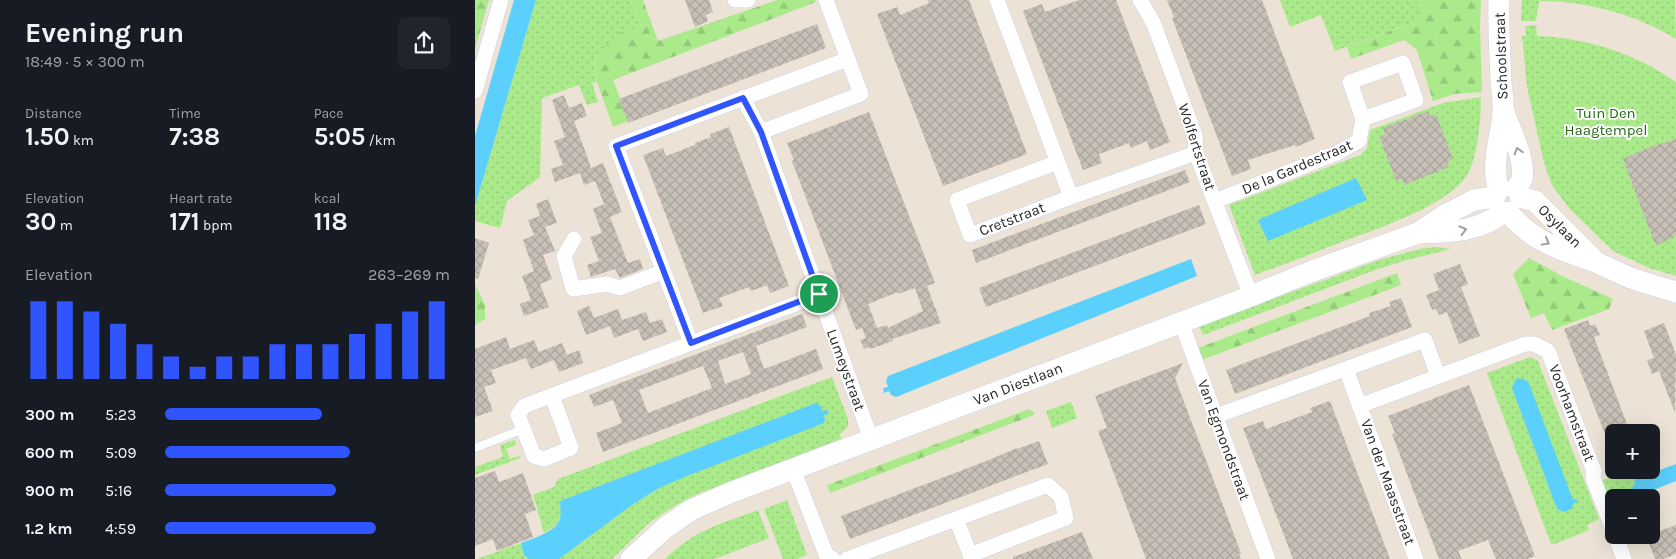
<!DOCTYPE html>
<meta charset="utf-8">
<style>
body{margin:0;font-family:Karla,sans-serif;background:#20242c;color:#f1f3f6;height:100vh;display:flex;flex-direction:column;font-size:19px;white-space:nowrap}
*{box-sizing:border-box;margin:0}
p{font-size:16px;color:#9ea1a6}
.icon{flex:none;width:28px;height:28px;fill:none;stroke:currentColor;stroke-width:2;stroke-linecap:round;stroke-linejoin:round}
.map{position:relative;flex:1;overflow:hidden}
.side{display:flex;flex-direction:column;background:#171b24;width:475px}
.side>*{flex:none}
.fabs{position:absolute;left:1130px;top:424px;display:grid;gap:10px}
.fabs a{display:grid;place-items:center;width:55px;height:55px;border-radius:8px;background:#171b24;box-shadow:0 5px 20px #0002;font-size:25px}
.pin{position:absolute;display:grid;place-items:center;width:42px;height:42px;color:#fff;margin:-21px;border:2px solid #fff;border-radius:50%;box-shadow:0 1px 5px #0007}
.round{display:grid;place-items:center;flex:none;width:52px;height:52px;border-radius:8px;background:#20242c}
.summary{display:flex;align-items:center;justify-content:space-between;height:85px;padding:0 25px}
h1{font-size:28px;font-weight:700;line-height:38px}
.metrics{display:grid;grid-template-columns:repeat(3,1fr);gap:8px;height:85px;padding:5px 25px}
.metrics div{display:grid;align-content:center}
.metrics b{font-size:25px;font-weight:700}
.metrics small{font-size:14px;font-weight:400}
.metrics p{font-size:14px}
.chart{height:140px;padding:10px 25px}
.chart p{display:flex;justify-content:space-between}
.chart svg{width:100%;height:90px;margin-top:5px;stroke:#3055ff;stroke-width:6}
ul{padding:0 25px;list-style:none;font-size:16px}
li{display:grid;grid-template-columns:80px 60px 1fr;align-items:center;height:38px}
li i{height:12px;border-radius:6px;background:#3055ff}
main{display:flex;flex:1;min-height:0}
.map>svg:first-child{display:block}
</style>
<main>
<section class="side">
<div class="summary"><div><h1>Evening run</h1><p>18:49 · 5 × 300 m</p></div><a class="round"><svg class="icon" aria-label="share" viewBox="0 0 24 24"><path d="M12 15V3M7 8l5-5 5 5M5 13v7h14v-7"/></svg></a></div>
<div class="metrics">
<div><p>Distance</p><b>1.50<small> km</small></b></div>
<div><p>Time</p><b>7:38</b></div>
<div><p>Pace</p><b>5:05<small> /km</small></b></div>
</div>
<div class="metrics">
<div><p>Elevation</p><b>30<small> m</small></b></div>
<div><p>Heart rate</p><b>171<small> bpm</small></b></div>
<div><p>kcal</p><b>118</b></div>
</div>
<div class="chart"><p><span>Elevation</span>263–269 m</p>
<svg viewBox="0 0 160 44" preserveAspectRatio="none"><path d="M5 44V6M15 44V6M25 44V11M35 44V17M45 44V27M55 44V33M65 44V38M75 44V33M85 44V33M95 44V27M105 44V27M115 44V27M125 44V22M135 44V17M145 44V11M155 44V6"/></svg>
</div>
<ul>
<li><b>300 m</b>5:23<i style="width:55%"></i></li>
<li><b>600 m</b>5:09<i style="width:65%"></i></li>
<li><b>900 m</b>5:16<i style="width:60%"></i></li>
<li><b>1.2 km</b>4:59<i style="width:74%"></i></li>
</ul>
</section>
<div class="map">
<svg width="1201" height="559" viewBox="0 0 1201 559">
<defs>
<pattern id="grass-dots" width="8" height="8" patternUnits="userSpaceOnUse" patternTransform="scale(1.25)"><rect width="8" height="8" fill="#abea8b"/><path d="M2 2h.1M6 6h.1" fill="none" stroke="#93c978" stroke-width="1.8" stroke-linecap="round"/></pattern>
<pattern id="forest-firs" width="22" height="20" patternUnits="userSpaceOnUse" patternTransform="scale(1.25)"><rect width="22" height="20" fill="#abea8b"/><path d="M5 1l3.5 6h-7zM16 11l3.5 6h-7z" fill="#93c978"/></pattern>
<pattern id="building-cross-hatch" width="8" height="8" patternUnits="userSpaceOnUse" patternTransform="scale(1.25)"><rect width="8" height="8" fill="#c7c0b7"/><path d="M0 0l8 8M0 8l8-8" fill="none" stroke="#aba59d"/></pattern>
</defs>
<rect width="100%" height="100%" fill="#ece3d6"/>
<!-- grass -->
<path fill="url(#grass-dots)" d="M 61,0 L 155,0 L 166,26 L 124,53 L 119,61 L 122,82 L 117,83 L 123,102 L 112,105 L 104,85 L 67,98 L 65,177 L 32,201 L 25,228 L 0,221 L 0,206 Z
M 805,0 L 933,0 L 945,5 L 950,12 L 947,19 L 860,51 L 846,15 L 815,27 Z
M 1047,0 L 1200,0 L 1201,39 C 1160,14 1112,1 1064,1 L 1061,21 L 1046,21 Z
M 1061,25 L 1062,36 C 1113,38 1159,53 1201,82 L 1201,276 L 1174,268 L 1138,251 L 1094,208 L 1077,185 L 1069,163 L 1052,87 L 1047,36 L 1051,36 L 1050,26 Z
M 1006,97 C 1006,118 1003,158 992,175 C 974,205 902,229 869,241 C 840,253 810,264 780,275 L 754,205 L 885,155 L 892,148 L 895,130 L 968,103 Z
M 961,247 L 976,249 L 928,261 L 900,270 L 728,335 L 724,326 L 904,260 L 945,249 Z
M 1055,357 L 1063,361 L 1124,519 L 1112,525 L 1114,530 L 1080,544 L 1076,544 L 1012,373 Z
M 357,377 L 373,419 L 373,427 L 365,434 L 366,439 L 222,494 L 201,505 L 174,523 L 137,559 L 84,559 L 157,505 L 184,488 L 349,415 L 352,410 L 86,516 L 81,525 L 69,533 L 58,495 L 79,487 L 83,479 Z
M 596,402 L 602,418 L 577,428 L 571,411 Z
M 40,440 L 41,445 L 31,449 L 35,459 L 44,456 L 45,458 L 0,475 L 0,467 L 28,457 L 25,445 Z
M 1155,470 L 1166,470 L 1168,476 L 1160,479 L 1159,488 L 1155,489 L 1154,497 L 1139,498 L 1139,514 L 1125,481 Z
M 312,500 L 332,555 L 322,559 L 308,559 L 289,509 Z
M 283,510 L 294,538 L 240,559 L 190,559 C 218,531 247,523 283,510 Z
M 46,543 L 49,555 L 54,559 L 2,559 Z"/>
<!-- forest -->
<path fill="url(#forest-firs)" d="M 0,0 L 14,0 L 0,49 Z
M 155,0 L 168,0 L 183,41 L 302,0 L 340,0 L 341,2 L 138,80 L 154,121 L 138,127 L 122,82 L 119,61 L 124,53 L 147,31 L 166,26 Z
M 933,0 L 1006,0 L 1005,28 L 1007,92 L 979,94 L 958,101 L 942,50 L 929,40 L 876,59 L 872,47 L 947,19 L 950,12 L 945,5 Z
M 1054,258 L 1089,277 L 1138,299 L 1134,309 L 1077,330 L 1069,313 L 1056,318 L 1038,274 Z
M 922,273 L 926,285 L 727,360 L 723,348 Z
M 0,284 L 10,305 L 10,319 L 0,325 Z
M 554,409 L 559,412 L 559,415 L 355,493 L 352,485 Z"/>
<!-- water -->
<path fill="#5bd0fc" d="M 39,0 L 61,0 L 0,206 L 0,136 Z
M 881,178 L 892,200 L 793,241 L 783,220 Z
M 716,259 L 722,276 L 421,397 L 416,395 L 414,391 L 409,393 L 408,388 L 413,387 L 411,381 L 413,376 Z
M 1044,378 L 1053,381 L 1098,500 L 1102,499 L 1103,502 L 1099,503 L 1096,509 L 1089,512 L 1082,509 L 1037,388 L 1041,379 Z
M 341,403 L 345,405 L 347,411 L 352,410 L 354,414 L 349,415 L 350,420 L 349,423 L 212,476 L 184,488 L 157,505 L 84,559 L 54,559 L 49,555 L 46,543 C 57,539 79,532 84,521 C 87,515 85,507 85,501 Z
M 1201,464 L 1201,481 L 1166,495 L 1160,490 L 1156,491 L 1155,489 L 1159,487 L 1160,479 Z"/>
<!-- building -->
<path fill="url(#building-cross-hatch)" fill-rule="evenodd" d="M 210,0 L 234,0 L 238,12 L 231,15 L 233,21 L 220,27 Z
M 453,0 L 494,0 L 552,154 L 468,186 L 402,14 L 422,7 L 425,15 L 454,3 Z
M 604,0 L 641,0 L 695,142 L 675,150 L 672,141 L 656,148 L 654,143 L 624,154 L 627,163 L 608,170 L 548,11 L 567,4 L 570,12 Z
M 692,0 L 787,0 L 840,139 L 821,147 L 820,145 L 773,160 L 776,169 L 757,176 L 697,18 L 699,17 Z
M 342,24 L 351,48 L 153,123 L 144,99 Z
M 89,95 L 94,108 L 107,103 L 112,116 L 99,121 L 112,156 L 116,168 L 128,163 L 133,176 L 147,212 L 135,217 L 153,263 L 165,259 L 168,269 L 145,278 L 140,269 L 116,277 L 112,265 L 124,261 L 115,237 L 127,233 L 118,209 L 129,204 L 120,181 L 109,185 L 105,173 L 80,182 L 76,169 L 88,165 L 79,141 L 90,137 L 77,100 Z
M 953,111 L 955,116 L 961,114 L 978,159 L 972,162 L 974,167 L 929,185 L 927,179 L 921,181 L 904,136 L 910,134 L 908,128 Z
M 394,112 L 460,283 L 452,286 L 466,323 L 417,339 L 418,341 L 395,349 L 394,347 L 389,349 L 385,340 L 391,338 L 387,328 L 381,330 L 317,161 L 319,160 L 312,143 ZM 440,288 L 448,311 L 413,328 L 412,325 L 402,328 L 393,304 L 423,292 L 423,294 Z
M 254,127 L 314,286 L 295,293 L 292,285 L 276,291 L 274,287 L 244,298 L 248,306 L 228,313 L 168,155 L 188,148 L 191,156 L 220,145 L 220,143 L 236,137 L 235,134 Z
M 1201,139 L 1201,235 L 1181,246 L 1160,192 L 1160,189 L 1157,186 L 1157,183 L 1148,159 L 1175,147 Z
M 710,170 L 715,182 L 501,263 L 497,250 Z
M 73,199 L 82,223 L 70,227 L 80,251 L 68,255 L 77,279 L 65,284 L 74,307 L 49,316 L 45,304 L 56,300 L 47,276 L 59,271 L 48,240 L 59,235 L 53,220 L 65,216 L 61,204 Z
M 724,205 L 731,224 L 511,307 L 504,288 Z
M 0,238 L 14,243 L 3,279 L 0,278 Z
M 985,264 L 993,284 L 986,287 L 1005,336 L 984,344 L 972,312 L 964,315 L 961,309 L 957,310 L 951,295 L 964,290 L 958,274 Z
M 926,298 L 937,327 L 760,394 L 751,370 L 895,316 L 894,313 L 916,306 L 914,302 Z
M 114,306 L 119,318 L 143,309 L 147,320 L 171,312 L 175,323 L 187,319 L 192,332 L 168,341 L 163,329 L 139,338 L 135,326 L 111,335 L 102,311 Z
M 327,314 L 332,327 L 281,346 L 289,369 L 341,349 L 348,369 L 128,452 L 121,433 L 147,423 L 138,400 L 119,407 L 114,395 ZM 268,352 L 276,374 L 250,384 L 243,361 ZM 228,366 L 237,388 L 173,413 L 164,390 Z
M 1113,320 L 1115,326 L 1120,324 L 1125,335 L 1119,337 L 1155,432 L 1139,432 L 1139,457 L 1089,329 Z
M 1189,323 L 1201,355 L 1200,413 L 1184,371 L 1177,374 L 1172,360 L 1179,358 L 1169,331 Z
M 31,337 L 35,349 L 59,340 L 64,352 L 87,343 L 92,355 L 104,350 L 108,363 L 84,372 L 79,360 L 56,369 L 51,358 L 16,370 L 21,383 L 9,387 L 18,411 L 0,417 L 0,349 Z
M 708,363 L 700,378 L 766,553 L 764,554 L 766,559 L 671,559 L 623,431 L 632,428 L 620,396 Z
M 994,385 L 1060,556 L 1053,559 L 1021,559 L 1013,540 L 983,551 L 987,559 L 964,559 L 917,434 L 920,433 L 913,416 Z
M 855,401 L 910,546 L 915,559 L 818,559 L 768,428 L 788,421 L 791,429 L 837,412 L 835,408 Z
M 564,441 L 573,464 L 375,539 L 366,516 L 509,462 L 542,448 L 542,449 Z
M 20,471 L 24,482 L 48,473 L 61,510 L 50,514 L 58,537 L 22,551 L 18,539 L 0,546 L 0,478 Z
M 1201,525 L 1201,554 L 1188,559 L 1180,559 L 1171,536 Z
M 607,532 L 618,559 L 538,559 L 538,557 Z"/>
<g fill="none" stroke-linecap="round" stroke-linejoin="round">
<!-- lane casing -->
<g stroke="#cbd0e3" stroke-width="9">
<path id="lane" d="M 0,448 L 48,429"/>
</g>
<!-- street casing -->
<g stroke="#cbd0e3" stroke-width="16">
<path id="street" d="M 260,0 L 273,0
M 522,0 L 596,197 L 495,235 L 482,200 L 583,162
M 665,0 L 678,22 L 720,135 L 721,153 L 776,296
M 0,91 L 26,0
M 268,98 L 286,132 L 396,439
M 286,132 L 386,94 L 351,0
M 596,197 L 721,153
M 740,201 L 862,153 L 884,141 L 888,119 L 875,82 L 928,63 L 941,100 L 888,119
M 99,239 L 89,256 L 98,289 L 132,284 L 145,288 L 189,271
M 706,322 L 793,559
M 216,343 L 141,146 L 373,59
M 871,369 L 941,559
M 77,396 L 96,448 L 69,459 L 59,456 L 43,415 L 49,406 L 344,295
M 884,406 L 1050,344 L 1059,344 L 1073,351 L 1119,471 L 1118,478 L 1139,532
M 741,416 L 950,340 L 963,376
M 318,469 L 351,554 L 358,559
M 481,519 L 497,559
M 1140,535 L 1149,559
M 372,559 L 573,485 L 586,497 L 591,518 L 495,555"/>
</g>
<!-- secondary casing -->
<g stroke="#cbd0e3" stroke-width="22">
<path id="secondary" d="M 1029,112 C 1035,130 1051,160 1047,179 C 1046,182 1043,186 1041,189
M 1024,190 C 1015,163 1026,139 1028,113 C 1029,103 1027,92 1026,82 C 1025,54 1023,27 1024,0
M 1045,197 L 1060,201 L 1119,260
M 1033,212 C 1058,242 1084,249 1118,261 C 1130,266 1142,272 1153,277 C 1169,283 1185,287 1201,292
M 944,233 C 974,232 1005,232 1028,212
M 156,559 L 190,528 L 216,510 L 257,492 L 776,296 L 835,272 L 943,233 L 970,215 L 999,200 L 1020,197"/>
</g>
<!-- lane -->
<use href="#lane" stroke="#fff" stroke-width="8"/>
<!-- street -->
<use href="#street" stroke="#fff" stroke-width="15"/>
<!-- secondary -->
<use href="#secondary" stroke="#fff" stroke-width="21"/>
</g>
<!-- one-way arrows -->
<defs><path id="oneway-chevron" d="M-2-3.5L2.5 0L-2 3.5" fill="none" stroke-width="1.6" stroke-linecap="round" stroke-linejoin="round" transform="scale(1.25)"/></defs>
<g stroke="#9e9e9e">
<use href="#oneway-chevron" transform="translate(1043 151) rotate(-106)"/>
<use href="#oneway-chevron" transform="translate(988 230) rotate(-14)"/>
<use href="#oneway-chevron" transform="translate(1071 242) rotate(29)"/>
</g>
<g fill="none" stroke-linecap="round" stroke-linejoin="round">
<!-- route casing -->
<g stroke="#fff" stroke-width="10">
<path id="route" d="M 268,98 L 286,132 L 344,294 L 216,343 L 141,146 Z"/>
</g>
<!-- route -->
<use href="#route" stroke="#3055ff" stroke-width="6"/>
</g>
<g text-anchor="middle" stroke-width="4" stroke-linejoin="round" paint-order="stroke">
<!-- street labels -->
<g font-size="15" fill="#272727" stroke="#fff">
<text transform="translate(1026 56) rotate(-92)" y="5">Schoolstraat</text>
<text transform="translate(722 147) rotate(72)" y="5">Wolfertstraat</text>
<text transform="translate(822 167) rotate(-23)" y="5">De la Gardestraat</text>
<text transform="translate(537 219) rotate(-21)" y="5">Cretstraat</text>
<text transform="translate(1085 226) rotate(45)" y="5">Osylaan</text>
<text transform="translate(371 370) rotate(70)" y="5">Lumeystraat</text>
<text transform="translate(543 384) rotate(-21)" y="5">Van Diestlaan</text>
<text transform="translate(1097 413) rotate(69)" y="5">Voorhamstraat</text>
<text transform="translate(749 440) rotate(70)" y="5">Van Egmondstraat</text>
<text transform="translate(913 482) rotate(70)" y="5">Van der Maasstraat</text>
</g>
<!-- park labels -->
<g font-size="15" fill="#236a11" stroke="#fff">
<text x="1131" y="118">Tuin Den<tspan x="1131" dy="17">Haagtempel</tspan></text>
</g>
</g>
</svg>
<div class="fabs">
<a>+</a>
<a>−</a>
</div>
<div class="pin" style="left:344px;top:294px;background:#1e9e55"><svg class="icon" aria-label="arrive" viewBox="0 0 24 24"><path d="M6 21V4h12l-3 4 3 4H6"/></svg></div>
</div>
</main>
